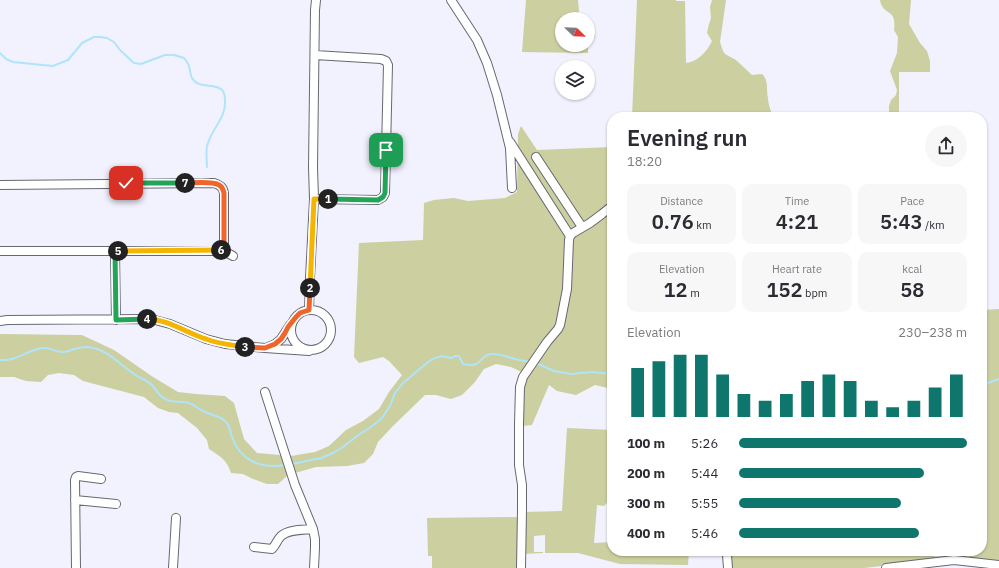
<!DOCTYPE html>
<meta charset="utf-8">
<style>
body{margin:0;font-family:"IBM Plex Sans",sans-serif;background:#f7f7f7;color:#2b2b33;height:100vh;display:flex;flex-direction:column;font-size:15px;white-space:nowrap}
*{box-sizing:border-box;margin:0}
p{font-size:13px;color:#7c7c81}
.icon{flex:none;width:22px;height:22px;fill:none;stroke:currentColor;stroke-width:2;stroke-linecap:round;stroke-linejoin:round}
.map{position:relative;flex:1;overflow:hidden}
.side{position:absolute;left:607px;top:112px;width:380px;height:444px;display:flex;flex-direction:column;background:#fff;border-radius:16px;box-shadow:0 1px 3px #0004}
.side>*{flex:none}
.needle{width:26px;rotate:113deg}
.tools{position:absolute;left:555px;top:12px;display:grid;gap:8px}
.tools a{display:grid;place-items:center;width:40px;height:40px;border-radius:50%;background:#fff;box-shadow:0 1px 3px #0004;font-size:20px}
.pin{position:absolute;display:grid;place-items:center;width:34px;height:34px;color:#fff;margin:-17px;border-radius:8px;box-shadow:0 2px 6px #0006}
.km{position:absolute;width:20px;height:20px;margin:-10px;border-radius:50%;background:#222;color:#fff;font-size:11px;line-height:20px;text-align:center}
.round{display:grid;place-items:center;flex:none;width:42px;height:42px;border-radius:21px;background:#f7f7f7}
.head{display:flex;align-items:center;justify-content:space-between;height:68px;padding:0 20px}
h1{font-size:22px;font-weight:600;line-height:30px}
.metrics{display:grid;grid-template-columns:repeat(3,1fr);gap:6px;height:68px;padding:4px 20px}
.metrics div{display:grid;align-content:center;border-radius:10px;background:#f7f7f7;text-align:center}
.metrics b{font-size:20px;font-weight:600}
.metrics small{font-size:11px;font-weight:400}
.metrics p{font-size:11px}
.chart{height:112px;padding:8px 20px}
.chart p{display:flex;justify-content:space-between}
.chart svg{width:100%;height:72px;margin-top:4px;stroke:#0f766e;stroke-width:6}
ul{padding:0 20px;list-style:none;font-size:13px}
li{display:grid;grid-template-columns:64px 48px 1fr;align-items:center;height:30px}
li i{height:10px;border-radius:5px;background:#0f766e}
.map>svg:first-child{display:block}
</style>
<div class="map">
<svg width="999" height="568" viewBox="0 0 999 568">
<rect width="100%" height="100%" fill="#f1f2fd"/>
<!-- green -->
<path fill="#cccf9f" d="M 526,0 L 578,0 L 579,11 L 578,19 L 562,19 L 562,45 L 588,45 L 588,28 L 592,30 L 595,33 L 595,37 L 588,47 L 588,53 L 522,52 Z
M 637,0 L 676,0 L 676,1 L 685,1 L 686,63 C 697,62 707,52 712,41 L 707,33 L 709,24 L 711,18 L 710,7 L 712,0 L 726,0 L 720,42 L 723,51 L 725,54 L 736,60 L 752,75 L 762,74 C 769,80 766,90 768,98 C 768,104 771,111 773,117 L 632,117 Z
M 880,0 L 911,0 L 909,24 L 920,43 L 927,51 L 930,61 L 930,72 L 899,72 L 899,117 L 889,117 L 889,106 L 891,100 L 896,95 L 897,90 L 890,71 L 897,53 L 898,37 L 894,30 C 897,7 883,17 880,0 Z
M 521,126 L 537,150 L 612,147 L 612,389 L 595,385 L 576,395 L 557,391 L 549,385 L 532,425 L 523,426 L 523,388 L 528,375 L 511,367 L 496,364 L 484,369 L 475,382 L 462,395 L 451,399 L 436,395 L 425,395 L 392,427 L 378,442 L 373,454 L 364,463 L 347,466 L 316,467 L 288,475 L 278,484 L 267,484 L 253,479 L 243,474 L 231,473 C 227,460 220,456 209,449 L 207,440 L 197,428 L 178,413 L 169,412 L 158,408 L 144,397 L 83,381 L 74,375 L 59,373 L 48,375 L 41,382 L 26,381 L 14,377 L 0,377 L 0,334 L 82,335 L 114,350 L 153,377 L 178,392 L 196,394 L 225,396 L 234,403 L 244,439 L 257,453 L 291,456 L 315,452 L 329,446 L 346,430 L 363,421 L 379,409 L 389,392 L 402,375 L 389,361 L 383,357 L 359,363 L 354,357 L 359,243 L 423,240 L 424,203 L 434,200 L 454,198 L 468,201 L 505,198 L 517,192 L 518,134 Z
M 999,309 L 999,563 L 969,559 L 970,551 L 982,551 L 982,310 Z
M 567,428 L 612,430 L 612,497 L 604,506 L 597,505 L 594,543 L 612,542 L 612,551 L 689,551 L 688,565 L 620,564 L 578,553 L 545,553 L 545,535 L 534,536 L 534,552 L 543,552 L 543,553 L 524,554 L 524,512 L 562,511 Z
M 520,517 L 519,568 L 432,568 L 432,556 L 428,556 L 427,518 Z
M 730,551 L 934,551 L 935,560 L 864,568 L 730,568 Z"/>
<g fill="none" stroke-linecap="round" stroke-linejoin="round">
<!-- stream -->
<path stroke="#b0e4fb" stroke-width="2" d="M 0,53 L 6,59 L 13,62 L 53,66 L 68,60 L 82,43 L 94,37 L 101,37 L 107,38 L 114,42 L 120,50 L 134,63 L 141,64 L 165,55 L 174,55 L 184,58 C 186,60 188,63 189,66 C 190,69 190,74 192,78 C 199,90 215,82 222,90 C 225,93 225,97 225,101 C 226,118 213,127 208,143 C 205,150 207,159 207,167
M 0,360 C 4,360 8,360 12,359 C 23,356 32,349 43,348 C 52,347 56,353 64,352 C 71,351 79,346 87,347 C 106,348 119,364 134,374 C 139,378 147,380 152,385 C 156,389 158,395 164,398 C 170,403 177,401 184,402 C 192,402 198,409 205,412 C 212,415 220,416 225,421 C 230,425 230,431 232,437 C 240,461 262,469 285,465
M 536,363 L 554,371 L 571,374 L 592,372 L 612,374
M 982,385 L 999,379
M 292,464 L 321,458 L 333,453 L 343,447 L 357,436 L 371,427 L 382,418 L 390,406 L 395,393 L 403,383 L 428,362 L 435,358 L 442,356 L 451,358 L 455,356 L 459,356 L 463,364 C 483,369 479,355 491,354 C 500,353 510,358 519,360 C 523,361 527,361 531,362"/>
<!-- minor casing -->
<g stroke="#676972" stroke-width="10">
<path id="minor" d="M 451,0 L 477,40 L 487,63 L 497,95 L 510,148 L 512,188
M 510,142 L 570,236
M 536,157 L 582,227
M 0,185 C 71,185 143,183 214,183 C 220,185 223,187 224,193 L 224,246 L 222,250 L 214,251 L 0,251
M 314,199 L 378,200 L 383,197 L 385,193 L 388,65 L 386,61 L 381,59 L 315,55
M 222,250 L 233,256
M 115,251 L 116,320
M291 330a20 20 0 1 1 40 0a20 20 0 1 1-40 0Z
M 309,310 L 310,278 L 314,199 L 313,167 L 315,10 L 316,0
M 0,321 L 7,320 L 151,319 L 170,324 L 206,339 L 225,344 L 265,348 L 309,351
M 266,348 L 275,344 L 281,339 L 290,325
M 265,392 L 295,485 L 313,529 L 315,539 L 315,548 L 314,568
M 75,500 L 116,504
M 254,547 L 272,549 C 276,545 277,540 281,536 C 289,529 303,530 313,529
M 724,551 L 727,555 L 728,568
M 76,568 L 75,480 L 76,477 L 78,476 L 101,479
M 173,568 L 176,518
M 521,568 L 522,510 L 522,485 L 519,465 L 519,424 L 520,387 L 523,377 L 547,342 L 558,329 L 560,325 L 567,289 L 569,240 L 570,236 L 573,233 L 590,223 L 602,214 L 612,206
M 886,568 L 954,560 L 999,565"/>
</g>
<!-- minor -->
<use href="#minor" stroke="#fff" stroke-width="8"/>
</g>
<g fill="none" stroke-linecap="round" stroke-linejoin="round">
<!-- split-1 casing -->
<g stroke="#fff" stroke-width="8">
<path id="split-1" d="M 328,199 L 378,200 L 383,197 L 385,193 L 386,150"/>
</g>
<!-- split-2 casing -->
<g stroke="#fff" stroke-width="8">
<path id="split-2" d="M 310,288 L 314,199 L 328,199"/>
</g>
<!-- split-3 casing -->
<g stroke="#fff" stroke-width="8">
<path id="split-3" d="M 245,347 L 265,348 L 275,344 L 281,339 L 285,333 L 288,327 L 296,317 L 300,313 L 309,310 L 310,288"/>
</g>
<!-- split-4 casing -->
<g stroke="#fff" stroke-width="8">
<path id="split-4" d="M 147,319 C 167,319 187,333 206,339 C 219,344 232,345 245,347"/>
</g>
<!-- split-5 casing -->
<g stroke="#fff" stroke-width="8">
<path id="split-5" d="M 118,251 L 115,251 L 116,320 L 147,319"/>
</g>
<!-- split-6 casing -->
<g stroke="#fff" stroke-width="8">
<path id="split-6" d="M 118,251 L 221,250"/>
</g>
<!-- split-7 casing -->
<g stroke="#fff" stroke-width="8">
<path id="split-7" d="M 185,183 C 194,183 213,181 219,185 C 223,187 223,190 224,193 L 224,246 L 222,250 L 221,250"/>
</g>
<!-- split-8 casing -->
<g stroke="#fff" stroke-width="8">
<path id="split-8" d="M 126,183 L 185,183"/>
</g>
<!-- split-1 -->
<use href="#split-1" stroke="#22a559" stroke-width="5"/>
<!-- split-2 -->
<use href="#split-2" stroke="#f5b400" stroke-width="5"/>
<!-- split-3 -->
<use href="#split-3" stroke="#f0652b" stroke-width="5"/>
<!-- split-4 -->
<use href="#split-4" stroke="#f5b400" stroke-width="5"/>
<!-- split-5 -->
<use href="#split-5" stroke="#22a559" stroke-width="5"/>
<!-- split-6 -->
<use href="#split-6" stroke="#f5b400" stroke-width="5"/>
<!-- split-7 -->
<use href="#split-7" stroke="#f0652b" stroke-width="5"/>
<!-- split-8 -->
<use href="#split-8" stroke="#22a559" stroke-width="5"/>
</g>
</svg>
<div class="tools">
<a><svg class="needle" viewBox="-14 -14 28 28"><path d="M0-13l5 13h-10z" fill="#e53935"/><path d="M0 13l5-13h-10z" fill="#7c7c81"/></svg></a>
<a><svg class="icon" aria-label="layers" viewBox="0 0 24 24"><path d="M12 4l9 5-9 5-9-5zM3 14l9 5 9-5"/></svg></a>
</div>
<div class="pin" style="left:386px;top:150px;background:#1e9e55"><svg class="icon" aria-label="arrive" viewBox="0 0 24 24"><path d="M6 21V4h12l-3 4 3 4H6"/></svg></div>
<div class="pin" style="left:126px;top:183px;background:#d93025"><svg class="icon" aria-label="check" viewBox="0 0 24 24"><path d="M5 12l5 5 9-10"/></svg></div>
<b class="km" style="left:328px;top:199px">1</b>
<b class="km" style="left:310px;top:288px">2</b>
<b class="km" style="left:245px;top:347px">3</b>
<b class="km" style="left:147px;top:319px">4</b>
<b class="km" style="left:118px;top:251px">5</b>
<b class="km" style="left:221px;top:250px">6</b>
<b class="km" style="left:185px;top:183px">7</b>
<section class="side">
<div class="head"><div><h1>Evening run</h1><p>18:20</p></div><a class="round"><svg class="icon" aria-label="share" viewBox="0 0 24 24"><path d="M12 15V3M7 8l5-5 5 5M5 13v7h14v-7"/></svg></a></div>
<div class="metrics">
<div><p>Distance</p><b>0.76<small> km</small></b></div>
<div><p>Time</p><b>4:21</b></div>
<div><p>Pace</p><b>5:43<small> /km</small></b></div>
</div>
<div class="metrics">
<div><p>Elevation</p><b>12<small> m</small></b></div>
<div><p>Heart rate</p><b>152<small> bpm</small></b></div>
<div><p>kcal</p><b>58</b></div>
</div>
<div class="chart"><p><span>Elevation</span>230–238 m</p>
<svg viewBox="0 0 160 44" preserveAspectRatio="none"><path d="M5 44V14M15 44V10M25 44V6M35 44V6M45 44V18M55 44V30M65 44V34M75 44V30M85 44V22M95 44V18M105 44V22M115 44V34M125 44V38M135 44V34M145 44V26M155 44V18"/></svg>
</div>
<ul>
<li><b>100 m</b>5:26<i style="width:100%"></i></li>
<li><b>200 m</b>5:44<i style="width:81%"></i></li>
<li><b>300 m</b>5:55<i style="width:71%"></i></li>
<li><b>400 m</b>5:46<i style="width:79%"></i></li>
</ul>
</section>
</div>
